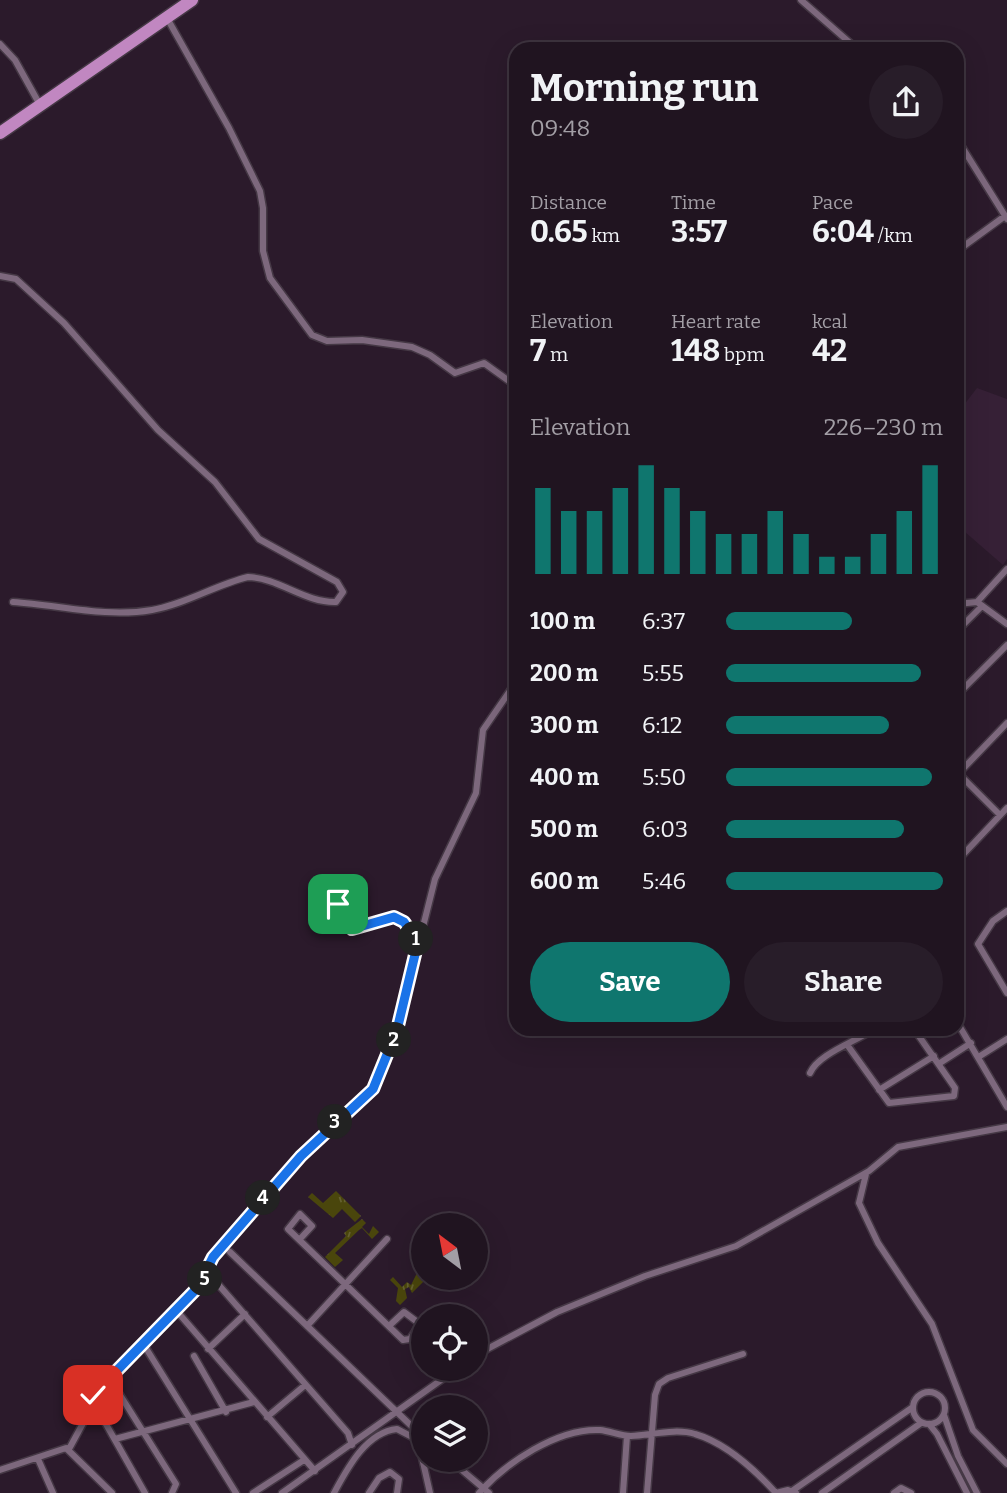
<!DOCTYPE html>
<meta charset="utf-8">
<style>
body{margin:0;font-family:Bitter,serif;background:#281d29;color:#f1f3f6;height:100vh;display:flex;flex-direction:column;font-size:26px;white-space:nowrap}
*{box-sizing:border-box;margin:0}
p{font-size:23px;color:#a29ea5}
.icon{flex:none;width:38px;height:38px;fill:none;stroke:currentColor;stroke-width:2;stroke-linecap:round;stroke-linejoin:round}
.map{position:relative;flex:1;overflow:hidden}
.drawer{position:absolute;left:509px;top:42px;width:455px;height:994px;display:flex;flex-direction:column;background:#201420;border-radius:21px;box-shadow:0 7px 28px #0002,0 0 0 2px #3d333e}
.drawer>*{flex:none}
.needle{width:46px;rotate:328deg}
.buttons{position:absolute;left:411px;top:1213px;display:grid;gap:14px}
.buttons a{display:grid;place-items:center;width:77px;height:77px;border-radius:50%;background:#201420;box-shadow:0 7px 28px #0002,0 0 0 2px #3d333e;font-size:35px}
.pin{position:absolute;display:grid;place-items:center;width:60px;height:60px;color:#fff;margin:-30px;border-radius:14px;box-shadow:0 4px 10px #0006}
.km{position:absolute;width:35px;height:35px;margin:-18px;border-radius:50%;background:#222;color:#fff;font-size:19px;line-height:35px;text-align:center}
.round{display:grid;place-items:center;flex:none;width:74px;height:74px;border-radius:37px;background:#281d29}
.headline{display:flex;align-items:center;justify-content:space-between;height:119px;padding:0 21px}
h1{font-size:38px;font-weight:700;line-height:52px}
.stats{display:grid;grid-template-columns:repeat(3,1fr);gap:10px;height:119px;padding:7px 21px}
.stats div{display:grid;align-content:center}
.stats b{font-size:30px;font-weight:700}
.stats small{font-size:19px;font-weight:400}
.stats p{font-size:19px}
.chart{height:196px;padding:14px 21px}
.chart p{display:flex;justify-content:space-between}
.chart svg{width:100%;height:126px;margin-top:7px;stroke:#0f766e;stroke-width:6}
.primary-button{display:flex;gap:14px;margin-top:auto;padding:14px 21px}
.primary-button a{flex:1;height:80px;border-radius:42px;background:#0f766e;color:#fff;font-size:28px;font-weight:700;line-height:80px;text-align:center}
.primary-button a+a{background:#281d29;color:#f1f3f6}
ul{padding:0 21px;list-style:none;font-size:23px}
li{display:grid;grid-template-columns:112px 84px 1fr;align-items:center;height:52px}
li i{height:18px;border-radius:9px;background:#0f766e}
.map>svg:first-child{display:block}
</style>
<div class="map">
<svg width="1007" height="1493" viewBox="0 0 1007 1493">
<defs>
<pattern id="grass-tufts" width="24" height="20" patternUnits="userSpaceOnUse" patternTransform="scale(1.75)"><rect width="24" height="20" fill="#4a460c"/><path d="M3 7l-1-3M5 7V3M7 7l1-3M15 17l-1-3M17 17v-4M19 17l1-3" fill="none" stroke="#656130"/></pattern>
</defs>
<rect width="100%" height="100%" fill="#2b1a2b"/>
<!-- built -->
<path fill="#362036" d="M 977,388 L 1007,399 L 1007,559 L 1003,565 L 957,525 L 957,414 Z"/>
<!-- grass -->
<path fill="url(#grass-tufts)" d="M 336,1191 L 361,1216 L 355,1222 L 342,1209 L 333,1218 L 308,1197 L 312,1193 L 323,1203 Z
M 362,1219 L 366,1223 L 362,1227 L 369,1234 L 373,1226 L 379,1232 L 372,1239 L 362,1228 L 359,1230 L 335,1253 L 343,1260 L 335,1267 L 325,1257 L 346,1236 L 344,1233 Z
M 418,1271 L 423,1273 L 424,1281 L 412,1293 L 409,1287 L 405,1289 L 407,1298 L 400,1305 L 396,1301 L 398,1288 L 390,1280 L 393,1277 L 402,1287 L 407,1282 L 411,1285 Z"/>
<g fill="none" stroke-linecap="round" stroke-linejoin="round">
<!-- street casing -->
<g stroke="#453845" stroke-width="9">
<path id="street" d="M 801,0 L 857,49
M 167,18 L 229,128 L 260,191 L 263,208 L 263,251 L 270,278 L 312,335 L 327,341 L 362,340 L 412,347 L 430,355 L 455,373 L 484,363 L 516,386
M 0,44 L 15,60 L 40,105
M 957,139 L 1007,219
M 957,251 L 1005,216
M 0,276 L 16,279 L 64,323 L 158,430 L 215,482 L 259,539 L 337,582 L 343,592 L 336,602 C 305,603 279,578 248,577 C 215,585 186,604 152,610 C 105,618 60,605 13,602
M 977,602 L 1007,624
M 957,604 L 977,602 L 1007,569
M 957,631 L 982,606
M 957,695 L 1007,645
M 957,772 L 1000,815
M 957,775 L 1007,723
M 957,861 L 1007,808
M 336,884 L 335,898 L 353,929 L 394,917 L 404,922 L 418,941
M 1007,911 L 993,921 L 978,944 L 1007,993
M 957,1022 L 1007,1107
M 848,1046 L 889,1103 L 954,1096 L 955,1088 L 914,1029
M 980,1056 L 1007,1039
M 940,1063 L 971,1043
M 810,1073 C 818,1054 855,1042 874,1029
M 879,1090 L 934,1056
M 866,1174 L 859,1203 L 878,1243 L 932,1324 L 973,1430 L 1007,1464
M 300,1239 L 312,1226 L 300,1214 L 288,1229 L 403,1340 L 410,1339 L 420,1324 L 404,1312 L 389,1326
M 230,1252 L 424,1438
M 210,1275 L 348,1433 L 352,1445
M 175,1309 L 315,1471
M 307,1326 L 387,1239
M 144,1345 L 236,1493
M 208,1349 L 245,1314
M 476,1355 L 557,1312 L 645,1276 L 736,1246 L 869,1171 L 898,1147 L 1007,1127
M 194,1356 L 226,1412
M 110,1379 L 176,1484 L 172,1493
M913 1408a16 16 0 1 1 32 0a16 16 0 1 1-32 0Z
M 944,1415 L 958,1456 L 977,1493
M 267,1417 L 304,1386
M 929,1424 L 937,1434 L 967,1493
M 115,1439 L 254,1402
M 69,1449 L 94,1403
M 38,1459 L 53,1493
M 450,1460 L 489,1493
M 0,1470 L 66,1448 L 112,1493
M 792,1491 L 913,1407
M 145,1493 L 94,1403 L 93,1395 L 210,1275 L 206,1271 L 213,1257 L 301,1156 L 362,1102 L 378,1082 L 397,1030 L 435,879 L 476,793 L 483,730 L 516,682
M 253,1493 L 304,1460
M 282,1493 L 458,1368
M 334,1493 C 347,1469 366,1432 397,1429 L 418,1440 L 430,1493
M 369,1493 L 379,1478 L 390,1472 L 399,1479 L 397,1493
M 479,1493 C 506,1463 557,1428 600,1430 C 610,1431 621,1436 631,1436 C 651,1435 676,1428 695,1434 C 726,1443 755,1470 776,1493 L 788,1490 L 796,1493
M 623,1493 L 627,1436
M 647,1493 L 655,1395 L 659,1384 L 668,1378 L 743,1354
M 822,1493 L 921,1423
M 894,1493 L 901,1488 L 911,1493"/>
</g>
<!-- highway casing -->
<g stroke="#453845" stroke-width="15">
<path id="highway" d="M 0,133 L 192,0"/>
</g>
<!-- street -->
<use href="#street" stroke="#7d687d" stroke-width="6"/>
<!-- highway -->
<use href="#highway" stroke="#c187c1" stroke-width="12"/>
</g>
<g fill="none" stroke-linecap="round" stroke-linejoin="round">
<!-- route casing -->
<g stroke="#fff" stroke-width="14">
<path id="route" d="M 93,1395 L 210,1275 L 206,1271 L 213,1257 L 301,1156 L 373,1089 L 397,1030 L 418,942 L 404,922 L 394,917 L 352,929 L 338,904"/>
</g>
<!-- route -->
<use href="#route" stroke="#1a73e8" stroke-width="9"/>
</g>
</svg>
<div class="buttons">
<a><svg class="needle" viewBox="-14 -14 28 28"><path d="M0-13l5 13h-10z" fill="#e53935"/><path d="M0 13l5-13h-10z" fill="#a29ea5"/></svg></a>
<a><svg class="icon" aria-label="locate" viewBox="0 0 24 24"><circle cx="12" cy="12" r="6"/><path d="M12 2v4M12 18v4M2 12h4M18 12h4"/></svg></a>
<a><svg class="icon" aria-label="layers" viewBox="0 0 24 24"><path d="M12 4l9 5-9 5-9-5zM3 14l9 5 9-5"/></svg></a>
</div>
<div class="pin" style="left:338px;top:904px;background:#1e9e55"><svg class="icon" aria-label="arrive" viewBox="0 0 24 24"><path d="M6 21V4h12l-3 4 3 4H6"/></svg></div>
<div class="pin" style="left:93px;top:1395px;background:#d93025"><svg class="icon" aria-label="check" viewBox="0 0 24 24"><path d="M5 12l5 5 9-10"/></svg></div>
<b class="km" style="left:416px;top:939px">1</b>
<b class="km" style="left:394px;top:1040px">2</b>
<b class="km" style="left:335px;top:1122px">3</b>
<b class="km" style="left:263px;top:1198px">4</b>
<b class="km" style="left:205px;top:1279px">5</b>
<section class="drawer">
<div class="headline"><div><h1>Morning run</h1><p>09:48</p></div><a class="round"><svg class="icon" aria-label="share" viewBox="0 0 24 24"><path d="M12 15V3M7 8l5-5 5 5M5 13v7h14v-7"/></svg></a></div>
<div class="stats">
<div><p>Distance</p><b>0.65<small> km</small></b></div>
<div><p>Time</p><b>3:57</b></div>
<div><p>Pace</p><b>6:04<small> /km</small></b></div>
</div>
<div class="stats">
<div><p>Elevation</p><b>7<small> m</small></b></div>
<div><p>Heart rate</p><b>148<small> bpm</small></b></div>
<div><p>kcal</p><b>42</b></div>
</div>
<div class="chart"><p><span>Elevation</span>226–230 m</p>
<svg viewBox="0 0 160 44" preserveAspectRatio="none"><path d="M5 44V14M15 44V22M25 44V22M35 44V14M45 44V6M55 44V14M65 44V22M75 44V30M85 44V30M95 44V22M105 44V30M115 44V38M125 44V38M135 44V30M145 44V22M155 44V6"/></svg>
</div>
<ul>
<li><b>100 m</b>6:37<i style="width:58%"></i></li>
<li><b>200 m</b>5:55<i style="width:90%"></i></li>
<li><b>300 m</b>6:12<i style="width:75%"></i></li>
<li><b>400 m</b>5:50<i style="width:95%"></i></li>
<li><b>500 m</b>6:03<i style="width:82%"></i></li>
<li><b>600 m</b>5:46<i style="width:100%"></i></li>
</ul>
<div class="primary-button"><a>Save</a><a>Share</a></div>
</section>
</div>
